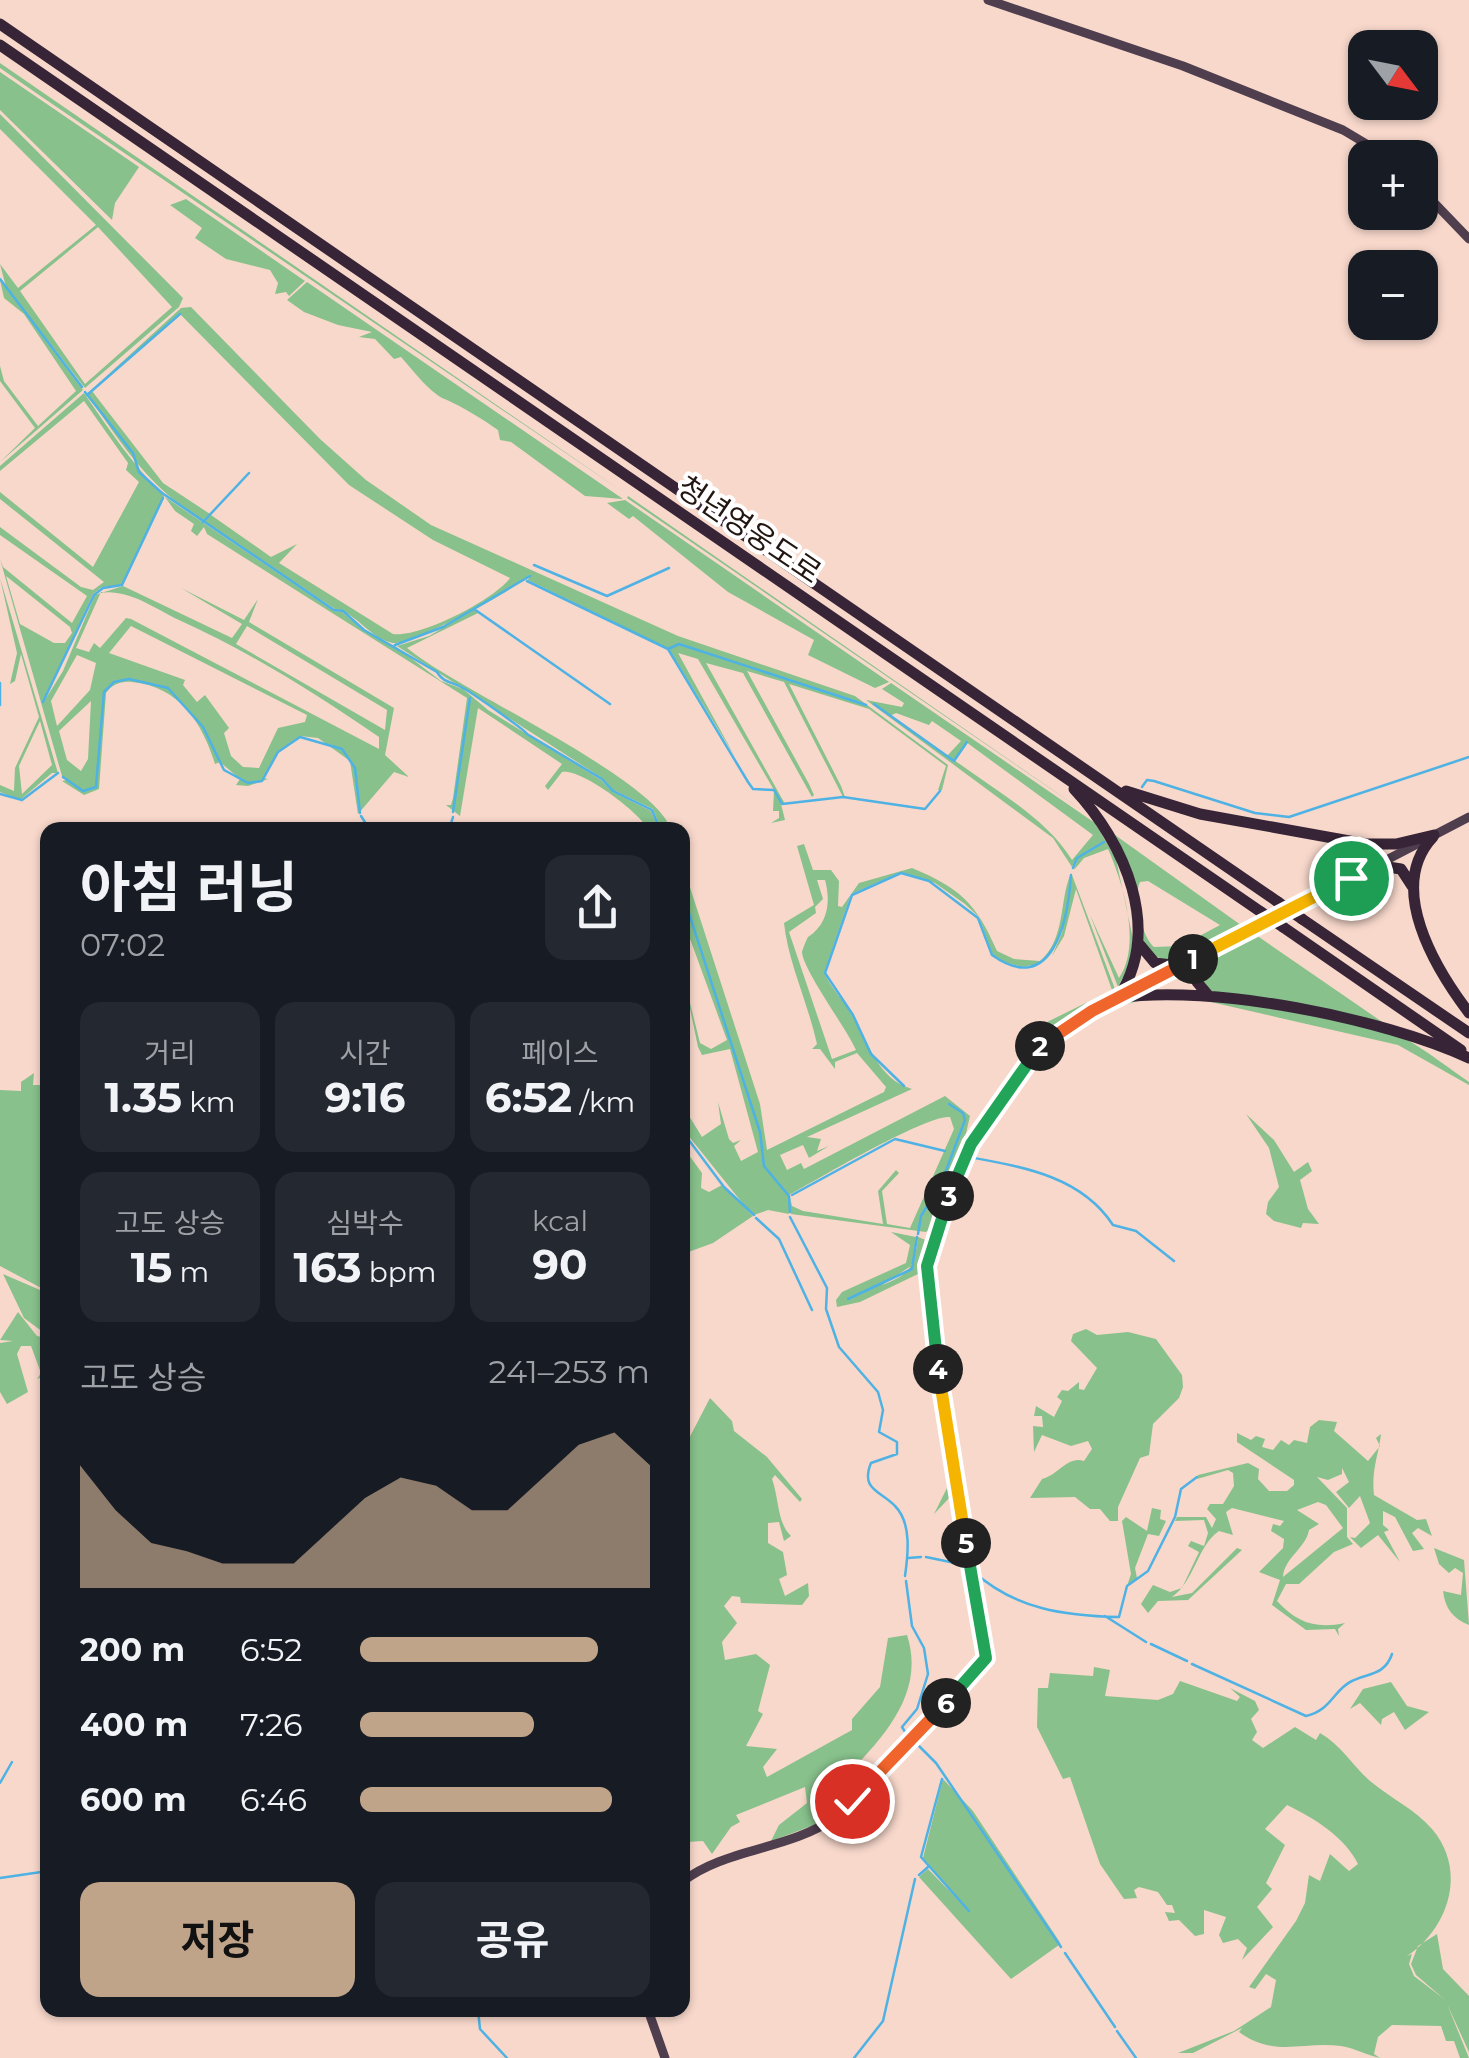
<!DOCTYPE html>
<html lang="ko">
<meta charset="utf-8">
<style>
body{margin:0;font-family:Montserrat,"Noto Sans KR",sans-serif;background:#242831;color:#f1f3f6;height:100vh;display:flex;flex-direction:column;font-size:38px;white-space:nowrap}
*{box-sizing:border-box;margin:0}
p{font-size:32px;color:#9ea1a6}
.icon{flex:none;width:55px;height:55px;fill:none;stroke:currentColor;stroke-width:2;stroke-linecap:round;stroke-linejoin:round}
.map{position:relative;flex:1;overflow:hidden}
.panel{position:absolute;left:40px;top:822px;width:650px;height:1195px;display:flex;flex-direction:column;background:#171b24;border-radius:20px;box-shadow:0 2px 8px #0004}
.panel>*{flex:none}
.needle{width:65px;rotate:122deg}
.fabs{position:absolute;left:1348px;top:30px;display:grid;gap:20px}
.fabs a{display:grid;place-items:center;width:90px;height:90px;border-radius:20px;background:#171b24;box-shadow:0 2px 8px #0004;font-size:50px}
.pin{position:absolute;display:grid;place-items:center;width:85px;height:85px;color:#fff;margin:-42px;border:5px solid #fff;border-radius:50%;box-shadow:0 2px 10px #0007}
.km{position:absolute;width:50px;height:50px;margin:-25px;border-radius:50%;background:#222;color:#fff;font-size:28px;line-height:50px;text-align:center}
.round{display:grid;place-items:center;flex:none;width:105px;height:105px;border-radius:20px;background:#242831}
.overview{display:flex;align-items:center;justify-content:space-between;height:170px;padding:0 40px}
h1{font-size:55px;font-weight:700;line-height:75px}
.figures{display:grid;grid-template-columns:repeat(3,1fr);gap:15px;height:170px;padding:10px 40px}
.figures div{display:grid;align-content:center;border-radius:20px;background:#242831;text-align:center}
.figures b{font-size:42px;font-weight:700}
.figures small{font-size:28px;font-weight:400}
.figures p{font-size:28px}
.chart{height:280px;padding:20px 40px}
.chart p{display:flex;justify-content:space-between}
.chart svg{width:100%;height:180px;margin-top:10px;fill:#bfa489;opacity:.7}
.cta{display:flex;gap:20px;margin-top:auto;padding:20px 40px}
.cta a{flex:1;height:115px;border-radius:20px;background:#bfa489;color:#111;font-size:40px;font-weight:700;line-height:115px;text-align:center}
.cta a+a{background:#242831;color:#f1f3f6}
ul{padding:0 40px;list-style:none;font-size:32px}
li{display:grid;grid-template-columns:160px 120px 1fr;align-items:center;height:75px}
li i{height:25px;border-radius:12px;background:#bfa489}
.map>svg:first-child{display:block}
</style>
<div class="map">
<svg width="1469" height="2058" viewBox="0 0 1469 2058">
<rect width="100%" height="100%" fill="#f8d8cb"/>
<!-- green -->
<path fill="#88c18c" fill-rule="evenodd" d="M 0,63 L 626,494 L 39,95 L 0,68 Z
M 0,72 L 139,167 L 115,203 L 112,220 L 0,110 Z
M 0,114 L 183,298 L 179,307 L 85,388 L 6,287 L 0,264 L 18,288 L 96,225 L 0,129 ZM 98,227 L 172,307 L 85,384 L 20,291 Z
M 186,199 L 305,281 L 289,296 L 286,292 L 275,294 L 278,283 L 270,270 L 226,259 L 195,238 L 202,228 L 170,205 Z
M 0,280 L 83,390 L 0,462 L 35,428 L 0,381 L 0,366 L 4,381 L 38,426 L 76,391 L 24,314 L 4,298 Z
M 307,282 L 623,499 L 585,496 L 511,442 L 500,440 L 498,430 C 484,420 463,407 447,400 C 431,395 412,369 401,357 L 394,359 L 375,339 L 359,337 L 372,332 L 338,325 L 304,312 L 287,300 Z
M 191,307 L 320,439 L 366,480 L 431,525 L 678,636 L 855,696 L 948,765 L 942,790 L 938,790 L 946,766 L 869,709 L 789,684 L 841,786 L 845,797 L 843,797 L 784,682 L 747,671 L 809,784 L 814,795 L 812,797 L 743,673 L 706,663 L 785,804 L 781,804 L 785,820 L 771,823 L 779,818 L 779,811 L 773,811 L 774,790 L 698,659 L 678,653 L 734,755 L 669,649 L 528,580 L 530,574 C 520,588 410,646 393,643 C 370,639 356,612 335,609 L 204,522 L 206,518 L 211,515 L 271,557 L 297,544 L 279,563 L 393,634 C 421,638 495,599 510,578 L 433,540 L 349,485 L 180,314 L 87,394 L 181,308 Z
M 92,391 L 163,483 L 210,514 L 202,521 C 150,487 122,446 88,395 Z
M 84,393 C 110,431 133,465 164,496 L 122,585 L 102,587 L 93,594 L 43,703 L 63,671 L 95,595 L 123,586 L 232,638 L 242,624 L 181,588 L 244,620 L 258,599 L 249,622 L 394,708 L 385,755 L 409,777 L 394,772 L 358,814 L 350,761 L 318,738 L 300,736 L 278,751 L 263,778 L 268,779 L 248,786 L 236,785 L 240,779 L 220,762 L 215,764 C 203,724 179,686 132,682 C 121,681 112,684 106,693 L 99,789 L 84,795 L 62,781 L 67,780 L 62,776 L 0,559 L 3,567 L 72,623 L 87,596 L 0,535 L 0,527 L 81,587 L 93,590 L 104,582 L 0,499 L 0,492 L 93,567 L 139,482 L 126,470 L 128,463 L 84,401 L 0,471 L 0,466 ZM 6,576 L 70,627 L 72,633 L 65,643 L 54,643 L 20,624 ZM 101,592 C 133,591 152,607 179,620 C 250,652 315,693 379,737 L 379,749 L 131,619 L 126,618 L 100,648 L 94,643 L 89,652 L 76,648 ZM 131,626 L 307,715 L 305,722 L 278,728 L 259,768 L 243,767 L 231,756 L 224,733 L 229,728 L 205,695 L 197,702 L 183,685 L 185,680 L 109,653 ZM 247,626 L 387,710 L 385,730 L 236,644 ZM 77,655 L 96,663 L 90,690 L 57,726 L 51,701 ZM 91,701 L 88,759 L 81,771 L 67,760 L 59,731 Z
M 628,496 L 1086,813 L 627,498 Z
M 165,497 L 334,611 L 342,612 L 364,631 L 395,646 L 441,681 L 463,689 L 488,710 L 601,780 L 613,792 L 651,811 L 659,830 L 649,830 C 639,812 581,768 562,772 L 548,790 L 545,786 L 562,764 L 478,708 L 460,816 L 446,805 L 451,805 L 453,798 L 467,698 L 207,534 L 204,527 L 197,536 L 191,531 L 194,524 L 175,511 Z
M 625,500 L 889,682 L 875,688 L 808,655 L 814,640 L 728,592 L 633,516 L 629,519 L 607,503 Z
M 0,578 L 58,773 L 52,773 L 20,800 L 0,792 L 0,785 L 14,791 L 15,768 L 39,717 L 21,654 L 15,681 L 10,684 L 17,653 ZM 40,721 L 52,765 L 22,794 L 19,766 Z
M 474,610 L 478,613 L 407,648 C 459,691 657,779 671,830 L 661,830 L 653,809 L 613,790 L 602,778 L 397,646 L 429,636 Z
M 891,683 L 1095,823 L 1116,859 L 1133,939 L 1130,963 L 1118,987 L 1090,915 L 1119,978 C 1142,944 1123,883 1108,849 L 1084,858 L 1074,870 L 1078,858 L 1104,842 L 1077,857 L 1072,867 L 1053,838 L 866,700 L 902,707 L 904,703 L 882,689 ZM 896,713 L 929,725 L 932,721 L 961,741 L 947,756 L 890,716 ZM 966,742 L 1093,835 L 1072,860 C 1046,818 995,790 954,760 Z
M 1115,835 L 1245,928 L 1173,964 L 1144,951 ZM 1148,881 L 1220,925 L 1181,946 L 1154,947 C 1141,936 1133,896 1140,882 Z
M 804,844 L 813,870 L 831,870 L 839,881 L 838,906 L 842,907 L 859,883 L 912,868 C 960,888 976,903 997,951 L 1014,959 L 1040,961 C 1066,939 1059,900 1071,873 C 1068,919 1055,995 993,955 L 979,917 L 965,904 L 935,883 L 901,872 L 851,894 L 824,973 C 832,989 843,1000 852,1015 C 869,1042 877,1079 912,1089 L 807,1137 L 821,1139 L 817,1151 L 829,1146 L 809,1158 L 803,1145 L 780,1155 L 787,1170 L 801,1163 L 804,1169 L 945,1096 L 970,1116 L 962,1151 L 1036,1042 L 1046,1032 L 1043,1024 L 1112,990 L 1076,889 L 1064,936 L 1052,956 L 1062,933 L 1072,875 L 1115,989 L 1111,997 L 1037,1044 L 969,1142 L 934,1226 L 926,1232 L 791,1214 L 790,1197 L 792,1206 L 803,1211 L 883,1224 L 878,1191 L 896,1170 L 899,1173 L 882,1191 L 887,1224 L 910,1228 L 954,1129 L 950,1117 C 927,1114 816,1180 789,1195 L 789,1214 L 768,1210 L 754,1215 L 748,1210 L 683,1129 L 683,1106 L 702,1137 L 721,1124 L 718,1102 L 729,1139 L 733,1143 L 741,1140 L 734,1146 L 741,1161 L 758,1152 L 730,1049 L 702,1055 L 698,1047 L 683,975 L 700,1043 L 711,1049 L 727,1040 L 689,936 L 683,911 L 683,880 L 687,878 L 760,1104 L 767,1150 L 884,1092 L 886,1087 L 857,1053 L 835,1062 L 835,1069 L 820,1049 L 812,1049 L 817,1044 C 808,1003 788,962 784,923 L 814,905 L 797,846 ZM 817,880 L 825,880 C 831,902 828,924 808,937 C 807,938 802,951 802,952 C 803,970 845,1026 856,1050 L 832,1059 L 789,932 L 816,913 L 815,907 L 823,899 Z
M 1256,935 L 1391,1028 L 1210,992 L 1200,985 L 1202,962 Z
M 1153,996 C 1210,998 1364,1016 1411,1042 C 1431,1054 1450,1069 1469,1082 L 1469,1085 L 1398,1045 L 1202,1000 L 1142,1000 L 1115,1007 L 1054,1042 L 1027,1071 C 1062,1024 1096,1007 1153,996 Z
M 34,1073 L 33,1085 L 47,1085 L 47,1291 L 0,1266 L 0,1090 L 21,1091 L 21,1082 Z
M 1246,1114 L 1274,1140 L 1294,1172 L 1308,1162 L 1312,1171 L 1300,1180 L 1308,1209 L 1319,1224 L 1303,1223 L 1301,1228 L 1274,1221 L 1266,1214 L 1268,1202 L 1279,1187 L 1269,1148 Z
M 683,1147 L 702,1173 L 701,1188 L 709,1192 L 722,1185 L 753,1216 L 713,1243 L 683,1254 Z
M 891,1232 L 916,1237 L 914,1264 L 882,1285 C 910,1275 915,1266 918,1237 L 928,1241 L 923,1272 L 952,1495 L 934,1514 L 948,1486 L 918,1274 L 860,1302 L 837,1307 L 836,1300 L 842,1292 L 906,1263 L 910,1245 Z
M 3,1274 L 47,1293 L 47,1335 L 24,1318 Z
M 18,1312 L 37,1336 L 47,1338 L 47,1375 L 37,1379 L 41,1373 L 31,1346 L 21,1346 L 17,1354 L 28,1392 L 7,1404 L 0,1392 L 0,1343 L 13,1341 L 0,1340 Z
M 1086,1329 L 1097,1335 L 1128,1332 L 1156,1339 L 1182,1375 L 1183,1387 L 1179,1398 L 1153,1424 L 1149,1455 L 1140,1458 L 1118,1507 L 1118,1521 L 1110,1521 L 1100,1509 L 1090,1509 L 1075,1497 L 1030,1498 L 1042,1479 C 1058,1475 1068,1455 1084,1461 L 1092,1449 L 1088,1441 L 1071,1446 L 1042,1435 L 1034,1452 L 1033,1426 L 1043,1427 L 1042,1416 L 1034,1416 L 1036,1406 L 1054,1417 L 1062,1401 L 1057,1397 L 1062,1390 L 1068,1391 L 1079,1382 L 1079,1389 L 1084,1390 L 1097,1368 L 1071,1341 L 1073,1334 Z
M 710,1398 L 732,1421 L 734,1431 L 767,1457 L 802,1499 L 800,1502 L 775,1475 L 772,1479 C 779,1498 777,1523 791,1536 L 784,1541 L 779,1522 L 768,1523 L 768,1543 L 783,1552 L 787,1575 L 779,1579 L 785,1596 L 808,1583 L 809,1596 L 802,1605 L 741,1603 L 740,1597 L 732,1596 L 724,1606 L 737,1623 L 722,1642 L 725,1660 L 756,1654 L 770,1665 L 758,1711 L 763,1714 L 746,1746 L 777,1749 L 763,1767 L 767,1777 L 852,1730 L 852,1719 L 880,1687 L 888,1638 L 907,1635 C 926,1693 883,1738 845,1777 L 856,1788 L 956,1686 L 841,1809 L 825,1821 L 771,1841 L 779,1825 L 807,1803 L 805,1787 L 736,1815 L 740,1822 L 731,1827 L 712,1854 L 703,1841 L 688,1842 L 683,1822 L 683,1450 Z
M 1319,1420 L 1337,1422 L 1334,1431 L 1368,1461 L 1380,1446 L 1376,1438 L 1381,1434 C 1379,1453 1371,1471 1374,1495 L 1417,1520 L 1426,1519 L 1432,1536 L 1418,1528 L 1412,1533 L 1424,1549 L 1413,1551 L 1395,1517 L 1383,1511 L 1383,1525 L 1389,1530 L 1384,1532 L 1400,1562 L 1378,1535 L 1361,1548 L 1350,1537 L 1355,1538 L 1370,1523 L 1360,1496 L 1349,1508 L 1336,1492 L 1349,1482 L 1342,1468 L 1342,1474 L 1328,1480 L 1317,1477 L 1347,1508 L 1347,1537 L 1353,1544 L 1334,1552 L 1299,1584 L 1286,1584 L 1277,1601 C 1297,1623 1316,1629 1345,1623 L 1338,1629 L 1339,1636 L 1335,1629 L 1306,1630 L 1272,1605 L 1280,1580 L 1259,1572 L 1283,1548 L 1284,1539 L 1271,1531 L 1273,1524 L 1280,1526 L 1284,1521 L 1232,1508 L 1226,1512 L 1233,1535 L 1219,1531 C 1197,1546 1195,1581 1172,1597 L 1192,1593 L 1237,1548 L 1242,1550 L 1188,1600 L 1158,1601 L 1148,1613 L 1141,1604 L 1153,1585 L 1170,1592 L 1182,1588 L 1199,1552 L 1188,1546 L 1191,1541 L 1204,1546 L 1208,1533 L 1204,1520 L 1175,1521 L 1177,1517 L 1206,1517 L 1212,1528 L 1216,1519 L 1207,1509 L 1210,1504 L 1223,1504 L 1234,1486 L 1233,1473 L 1228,1470 L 1197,1479 L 1198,1475 L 1248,1463 L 1259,1469 L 1258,1479 L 1269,1491 L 1287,1491 L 1294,1485 L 1294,1480 L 1237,1442 L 1237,1433 L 1251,1440 L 1256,1436 L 1265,1439 L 1262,1447 L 1273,1450 L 1281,1440 L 1289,1445 L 1294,1440 L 1307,1443 L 1310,1427 ZM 1318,1502 L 1326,1505 L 1343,1528 L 1283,1577 C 1284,1558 1306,1548 1309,1530 L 1319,1524 L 1297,1510 Z
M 1152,1508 L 1161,1510 L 1160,1519 L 1166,1521 L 1159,1536 L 1148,1534 L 1135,1568 L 1137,1578 L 1127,1586 L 1131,1574 L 1122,1521 L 1126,1517 L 1147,1531 Z
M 1434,1548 L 1464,1560 L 1469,1625 C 1453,1619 1445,1608 1443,1591 L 1461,1595 L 1463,1573 L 1455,1568 L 1449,1573 L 1439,1564 Z
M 1094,1667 L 1110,1670 L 1105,1696 L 1158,1700 L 1173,1694 L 1180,1681 L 1237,1701 L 1240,1697 L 1230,1688 L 1255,1701 L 1259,1710 L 1251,1719 L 1257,1732 L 1252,1740 L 1263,1748 L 1295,1727 L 1316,1740 L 1320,1733 C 1341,1745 1353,1766 1370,1781 C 1390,1798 1415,1809 1432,1829 C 1468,1871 1448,1929 1407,1956 L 1412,1954 L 1409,1964 L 1414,1976 L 1444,1999 L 1416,1975 L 1411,1964 L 1418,1946 L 1437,1934 L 1443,1969 L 1469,1996 L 1469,2052 L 1447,2004 L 1469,2058 L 1460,2058 L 1454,2041 L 1446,2041 L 1441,2026 L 1392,2025 L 1378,2037 L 1374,2054 L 1380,2058 C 1367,2055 1354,2048 1341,2046 C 1303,2041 1274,2058 1239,2032 L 1242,2028 L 1193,2053 L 1178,2053 L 1234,2031 L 1271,2007 L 1276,1980 L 1266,1974 L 1255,1989 L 1249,1987 L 1296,1921 L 1305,1903 L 1309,1875 L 1320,1881 L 1330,1854 L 1349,1871 L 1358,1864 C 1345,1837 1314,1818 1287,1805 L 1265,1829 L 1285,1845 L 1266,1883 L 1272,1889 L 1257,1907 L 1273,1927 L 1242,1960 L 1247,1948 L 1238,1939 L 1223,1943 L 1219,1935 L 1226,1917 L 1204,1910 L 1204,1934 L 1195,1936 L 1179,1920 L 1169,1921 L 1165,1912 L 1175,1913 L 1172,1905 L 1167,1905 L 1158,1892 L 1139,1887 L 1134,1890 L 1137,1898 L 1124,1899 L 1100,1864 L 1070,1777 L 1063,1779 L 1037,1727 L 1038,1688 L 1048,1688 L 1050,1673 L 1093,1676 Z
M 1391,1682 L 1407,1706 L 1429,1712 L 1405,1730 L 1394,1712 L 1382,1719 L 1381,1725 L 1360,1703 L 1350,1709 L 1363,1689 Z
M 943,1779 L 973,1811 L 1061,1944 L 1055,1939 L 1059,1945 L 1011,1979 L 919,1877 L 928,1869 L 970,1912 L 923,1858 Z"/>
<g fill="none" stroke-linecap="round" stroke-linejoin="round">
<!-- stream -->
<path stroke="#4eb2e4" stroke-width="2.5" d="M 0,279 L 82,387
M 85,392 L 133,453 L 139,472 L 162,493 L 334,610 L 343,611 L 364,630 L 437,672 C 444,684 452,681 463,688 C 472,693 524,729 527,734 L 602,779 L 613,791 L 652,810 L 660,830
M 87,395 L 180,314
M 203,522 L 249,473
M 534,565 L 607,596 L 669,568
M 527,581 L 668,649 L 679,644 L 866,705
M 474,609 L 610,704
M 395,645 L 443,627 L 530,576
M 668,649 L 748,782 L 753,789 L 774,790 L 782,804 L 843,797 L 925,809 L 940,791
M 0,683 L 0,705
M 43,702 L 94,595 L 103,588 L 122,585 L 163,498
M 874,704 L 954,761 L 967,742
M 63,777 L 83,791 L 96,787 L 104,692 L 114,682 L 129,679 L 168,688 L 203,727 L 224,770 L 248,783 L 262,781 L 278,752 L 300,737 L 342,749 L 355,768 L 360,813
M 1142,787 L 1147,780 L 1154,781 L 1255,813 L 1289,817 L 1469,757
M 0,794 L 22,800 L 58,773
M 453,812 L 470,698
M 361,816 L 370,830
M 449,830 L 453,817
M 1073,868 L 1077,858 L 1104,842
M 682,892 L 760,1132 L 764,1166 L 789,1196 L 790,1212
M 904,1086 L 871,1054 L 853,1015 L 825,973 L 852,895 L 901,873 L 929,881 L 978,918 L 992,955 C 1053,998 1068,920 1071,875
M 682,1131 L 724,1187 L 754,1215
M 969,1157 C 1023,1167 1081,1176 1113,1225 L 1136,1231 L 1174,1261
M 792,1195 L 895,1139 L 945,1151
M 790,1217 L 827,1288 L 826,1309 L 839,1347 L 878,1392 L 883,1410 L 879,1432 L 897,1442 L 897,1454 L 871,1463 C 860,1490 881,1491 895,1506 C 912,1523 908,1555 905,1576
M 756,1218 L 779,1239 L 812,1310
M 918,1234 L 921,1216 L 941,1184 L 965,1120 L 963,1113 L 949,1104
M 848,1299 L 912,1269 L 917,1237
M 926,1557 L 955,1563
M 908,1558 L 921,1557
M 974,1572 C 1015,1609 1065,1616 1119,1617 L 1127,1586 L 1148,1571 L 1175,1517 L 1181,1489 L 1197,1477
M 906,1581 L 912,1626 L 924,1648 L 928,1674 L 917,1709 L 902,1727 L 907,1735
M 1105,1616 L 1146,1642
M 1151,1644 L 1187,1661
M 1192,1664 L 1306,1716 C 1332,1710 1334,1689 1352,1681 C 1369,1673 1385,1675 1392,1654
M 915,1742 L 936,1763 L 1061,1947
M 942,1779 L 921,1857 L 969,1911
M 0,1783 L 12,1762
M 919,1875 L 928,1867
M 0,1878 L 48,1871
M 1065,1953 L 1115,2027
M 478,2010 L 480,2029 L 507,2058
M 1117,2031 L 1136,2058
M 854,2058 L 883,2021 L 915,1879"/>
<!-- major -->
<path stroke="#4e3e4e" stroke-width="9" d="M 988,0 L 1183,66 L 1343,130 L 1390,158
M 1420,188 L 1469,239
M 682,1882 C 725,1848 790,1850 834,1818 L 985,1662 L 945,1425 L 927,1273 L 933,1238 L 971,1144 L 1052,1034 L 1469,817
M 648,2010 L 665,2058"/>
<!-- highway -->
<path stroke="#372537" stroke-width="11" d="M 0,24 L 1278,902
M 0,45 L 1261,912
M 1074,789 C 1125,843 1163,930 1118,998
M 1126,791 L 1200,814 L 1366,844 L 1396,844 L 1434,835
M 1433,837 C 1386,887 1435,968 1469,1013
M 1344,840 L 1356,862 L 1351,879
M 1375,865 L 1401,869 L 1412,886
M 1302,919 L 1469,1033
M 1283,927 L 1461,1050
M 1140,945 L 1155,963 L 1180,966
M 1203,955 L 1197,982 L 1208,995
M 1118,998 C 1212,984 1382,1018 1469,1058"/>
<!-- highway-bridge -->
<path stroke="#372537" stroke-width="11" d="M 1278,902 L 1302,919
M 1261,912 L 1283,927"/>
</g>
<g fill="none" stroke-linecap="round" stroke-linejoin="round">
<!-- split-1 casing -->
<g stroke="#fff" stroke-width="20">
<path id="split-1" d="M 1193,959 L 1351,878"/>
</g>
<!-- split-2 casing -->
<g stroke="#fff" stroke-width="20">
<path id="split-2" d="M 1040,1046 L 1092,1011 L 1193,959"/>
</g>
<!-- split-3 casing -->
<g stroke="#fff" stroke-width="20">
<path id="split-3" d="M 949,1196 L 971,1144 L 1040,1046"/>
</g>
<!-- split-4 casing -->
<g stroke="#fff" stroke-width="20">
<path id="split-4" d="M 938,1369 L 927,1266 L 949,1196"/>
</g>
<!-- split-5 casing -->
<g stroke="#fff" stroke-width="20">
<path id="split-5" d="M 938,1369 L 966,1543"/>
</g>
<!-- split-6 casing -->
<g stroke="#fff" stroke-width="20">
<path id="split-6" d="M 946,1703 L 986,1658 L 966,1543"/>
</g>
<!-- split-7 casing -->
<g stroke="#fff" stroke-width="20">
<path id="split-7" d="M 852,1801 L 946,1703"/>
</g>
<!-- split-1 -->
<use href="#split-1" stroke="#f5b400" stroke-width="12"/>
<!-- split-2 -->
<use href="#split-2" stroke="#f0652b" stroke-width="12"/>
<!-- split-3 -->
<use href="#split-3" stroke="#22a559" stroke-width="12"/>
<!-- split-4 -->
<use href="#split-4" stroke="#22a559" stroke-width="12"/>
<!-- split-5 -->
<use href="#split-5" stroke="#f5b400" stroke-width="12"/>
<!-- split-6 -->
<use href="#split-6" stroke="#22a559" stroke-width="12"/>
<!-- split-7 -->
<use href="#split-7" stroke="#f0652b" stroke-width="12"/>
</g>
<g text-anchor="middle" stroke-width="8" stroke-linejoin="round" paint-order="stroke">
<!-- street labels -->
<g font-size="30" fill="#211611" stroke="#fff">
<text transform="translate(749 530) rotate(34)" y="10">청년영웅도로</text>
</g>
</g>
</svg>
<div class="fabs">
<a><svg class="needle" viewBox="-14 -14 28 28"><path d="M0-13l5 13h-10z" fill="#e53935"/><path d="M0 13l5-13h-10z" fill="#9ea1a6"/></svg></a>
<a>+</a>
<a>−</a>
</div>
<div class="pin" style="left:1351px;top:878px;background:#1e9e55"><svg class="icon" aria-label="arrive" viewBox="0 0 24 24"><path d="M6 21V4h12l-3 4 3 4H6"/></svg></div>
<div class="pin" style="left:852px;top:1801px;background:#d93025"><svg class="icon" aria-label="check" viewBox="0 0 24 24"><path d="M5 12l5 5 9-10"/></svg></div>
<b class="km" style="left:1193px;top:959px">1</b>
<b class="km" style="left:1040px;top:1046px">2</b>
<b class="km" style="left:949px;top:1196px">3</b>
<b class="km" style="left:938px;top:1369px">4</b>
<b class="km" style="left:966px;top:1543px">5</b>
<b class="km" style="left:946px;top:1703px">6</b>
<section class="panel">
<div class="overview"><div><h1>아침 러닝</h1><p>07:02</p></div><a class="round"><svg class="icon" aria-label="share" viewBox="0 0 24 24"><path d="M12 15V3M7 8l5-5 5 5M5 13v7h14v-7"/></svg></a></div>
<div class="figures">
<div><p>거리</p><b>1.35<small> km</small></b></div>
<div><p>시간</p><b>9:16</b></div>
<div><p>페이스</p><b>6:52<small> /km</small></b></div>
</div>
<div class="figures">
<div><p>고도 상승</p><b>15<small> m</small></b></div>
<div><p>심박수</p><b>163<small> bpm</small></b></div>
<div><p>kcal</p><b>90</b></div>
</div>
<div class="chart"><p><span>고도 상승</span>241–253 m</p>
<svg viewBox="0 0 160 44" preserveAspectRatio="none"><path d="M0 44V14L10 25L20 33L30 35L40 38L50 38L60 38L70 30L80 22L90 17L100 19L110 25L120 25L130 17L140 9L150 6L160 14V44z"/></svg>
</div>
<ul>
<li><b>200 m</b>6:52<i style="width:82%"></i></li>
<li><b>400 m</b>7:26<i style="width:60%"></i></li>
<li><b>600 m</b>6:46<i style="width:87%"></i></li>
</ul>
<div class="cta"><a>저장</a><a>공유</a></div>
</section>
</div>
